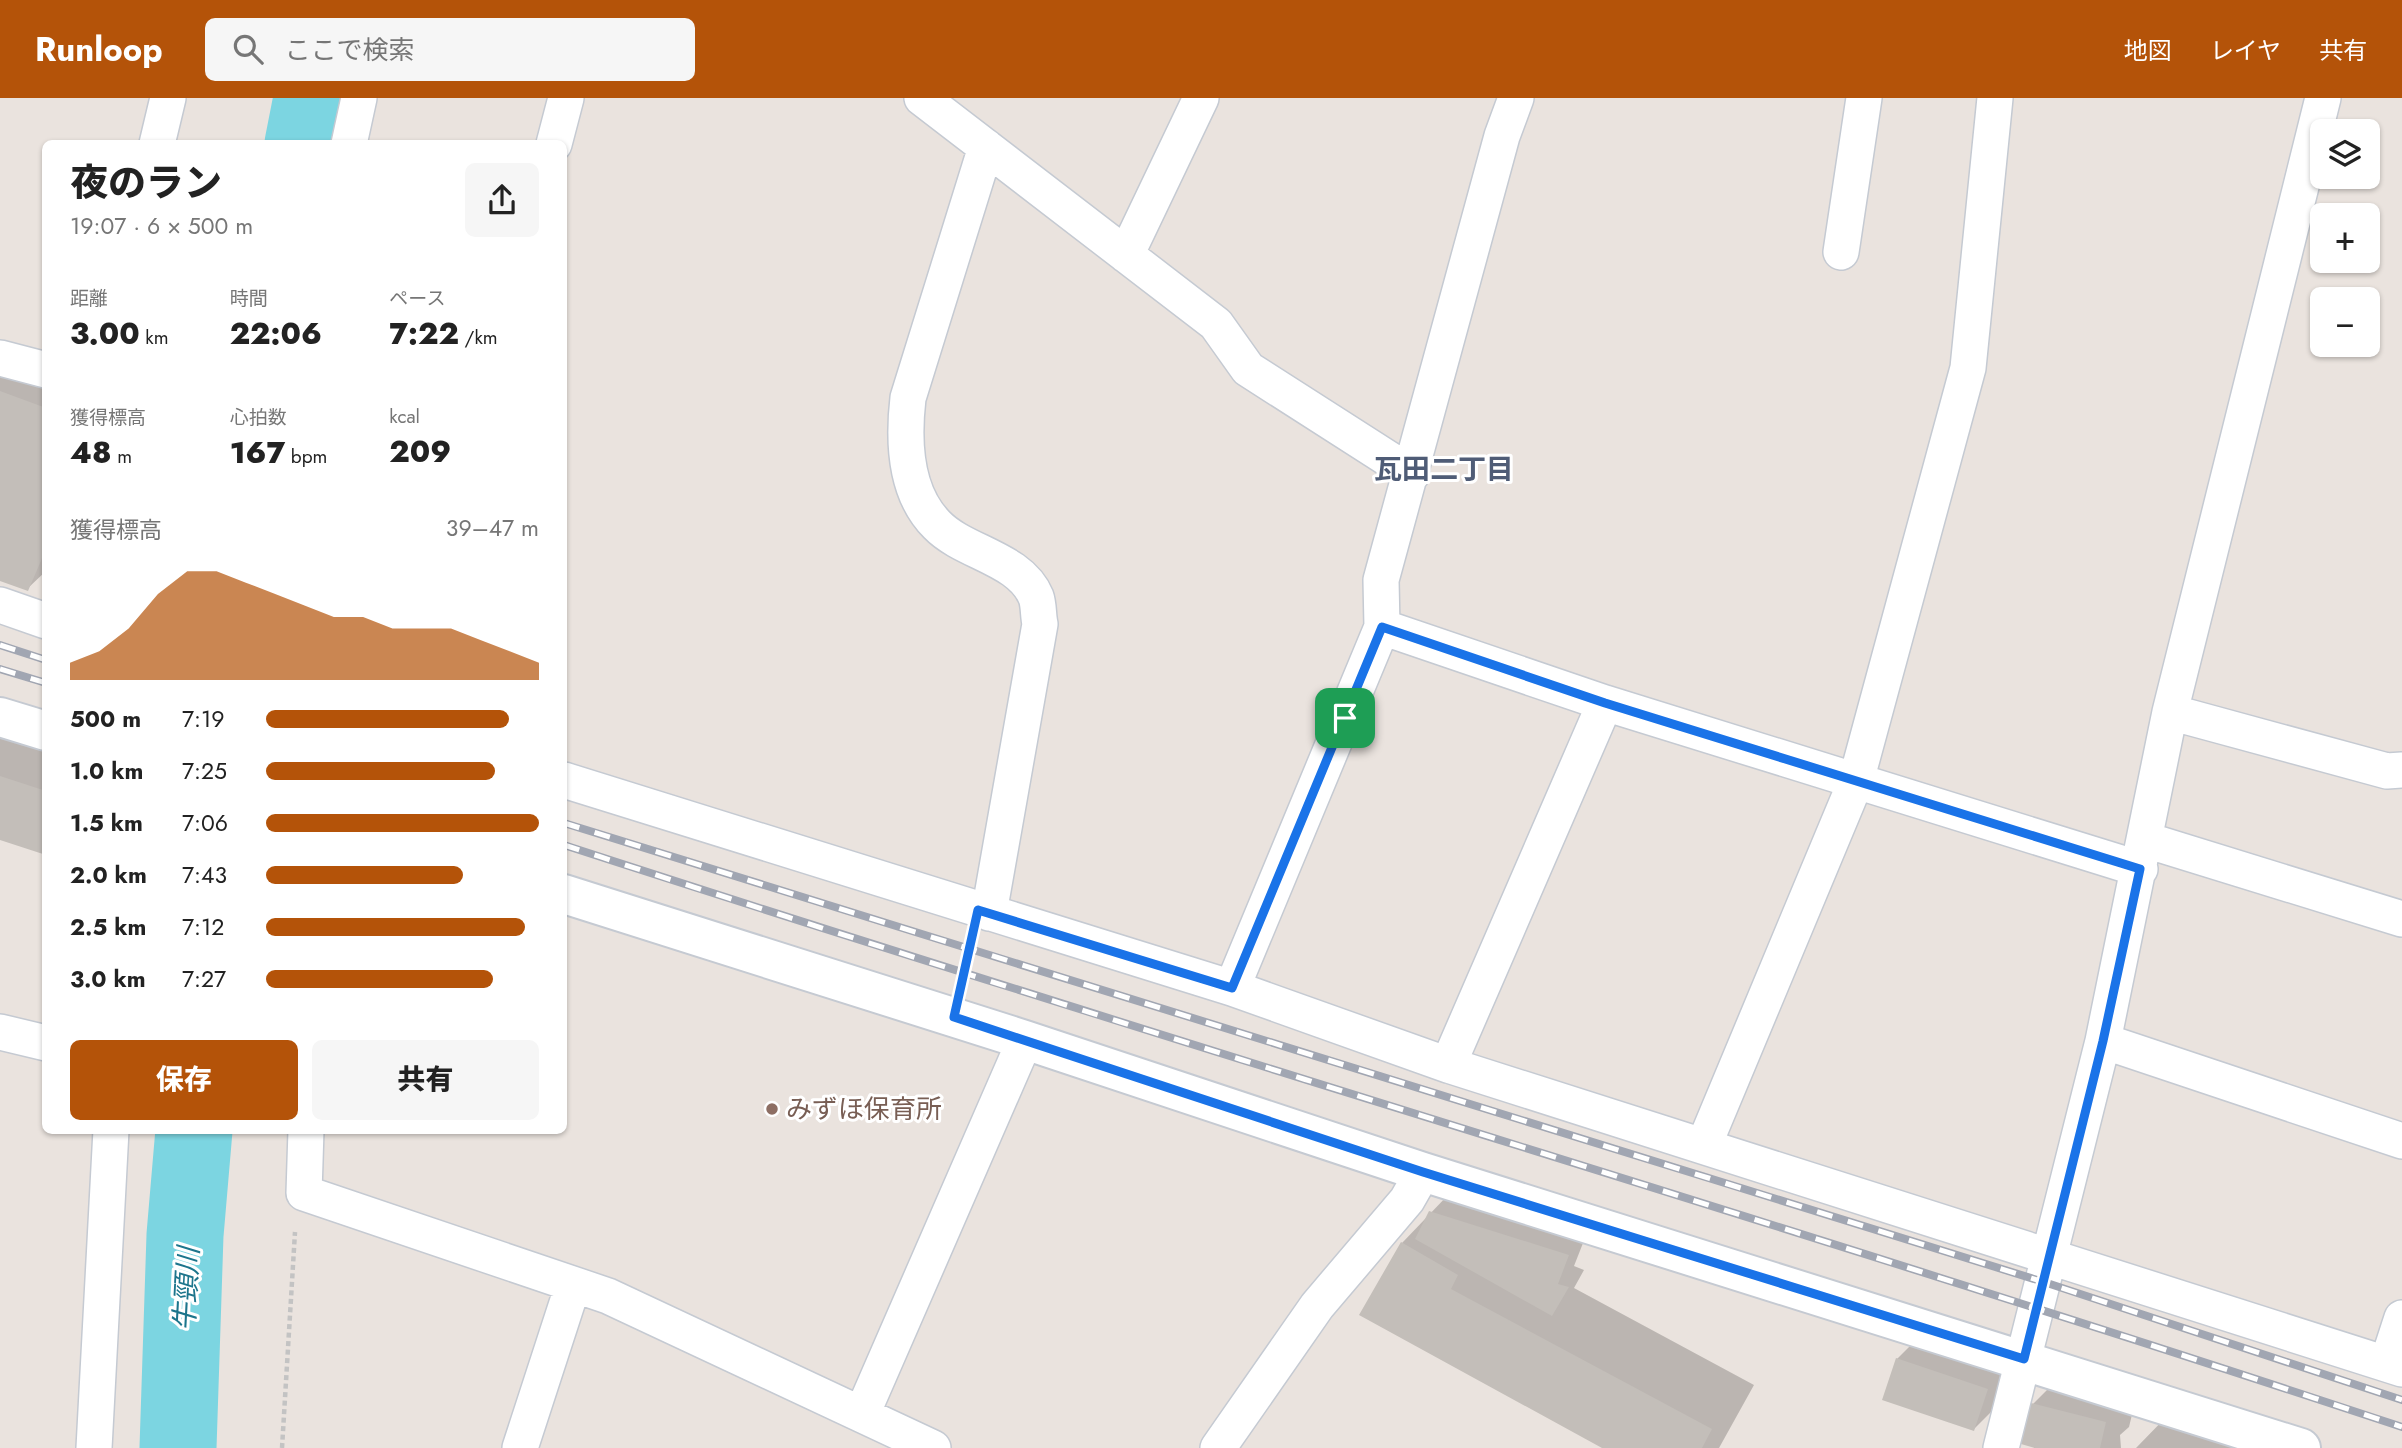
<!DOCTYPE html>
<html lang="ja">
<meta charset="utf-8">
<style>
body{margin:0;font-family:Jost,"Noto Sans JP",sans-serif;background:#f6f6f6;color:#222;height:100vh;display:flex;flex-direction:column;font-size:26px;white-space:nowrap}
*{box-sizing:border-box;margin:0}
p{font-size:23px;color:#767676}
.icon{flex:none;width:38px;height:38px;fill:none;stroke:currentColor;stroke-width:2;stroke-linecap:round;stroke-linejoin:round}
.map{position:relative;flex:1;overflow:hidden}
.details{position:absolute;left:42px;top:42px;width:525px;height:994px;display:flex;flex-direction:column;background:#fff;border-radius:10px;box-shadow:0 2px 5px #0004}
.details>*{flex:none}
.controls{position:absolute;left:2310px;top:21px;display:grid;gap:14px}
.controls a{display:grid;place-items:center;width:70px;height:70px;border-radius:10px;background:#fff;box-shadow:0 2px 5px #0004;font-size:35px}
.pin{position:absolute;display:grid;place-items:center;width:60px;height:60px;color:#fff;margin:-30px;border-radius:14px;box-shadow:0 4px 10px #0006}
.round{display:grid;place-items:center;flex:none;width:74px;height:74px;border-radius:10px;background:#f6f6f6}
.head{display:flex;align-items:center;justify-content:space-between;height:119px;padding:0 28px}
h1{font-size:38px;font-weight:800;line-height:52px}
.figures{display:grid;grid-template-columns:repeat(3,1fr);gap:10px;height:119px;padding:7px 28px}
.figures div{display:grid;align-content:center}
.figures b{font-size:30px;font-weight:800}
.figures small{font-size:19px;font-weight:400}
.figures p{font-size:19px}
.chart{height:196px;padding:14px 28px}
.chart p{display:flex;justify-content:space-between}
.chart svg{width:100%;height:126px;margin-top:7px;fill:#b45309;opacity:.7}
.button{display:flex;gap:14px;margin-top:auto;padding:14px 28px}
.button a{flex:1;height:80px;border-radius:10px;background:#b45309;color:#fff;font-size:28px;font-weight:800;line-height:80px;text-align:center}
.button a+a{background:#f6f6f6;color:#222}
ul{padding:0 28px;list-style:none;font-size:23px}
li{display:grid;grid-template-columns:112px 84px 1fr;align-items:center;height:52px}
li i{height:18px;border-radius:9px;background:#b45309}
header{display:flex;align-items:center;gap:42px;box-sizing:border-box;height:98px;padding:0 35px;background:#b45309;color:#fff}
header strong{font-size:33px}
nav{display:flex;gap:38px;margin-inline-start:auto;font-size:24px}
.search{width:490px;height:63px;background:#f6f6f6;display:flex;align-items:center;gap:18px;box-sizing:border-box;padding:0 24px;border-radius:10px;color:#767676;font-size:26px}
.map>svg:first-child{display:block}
</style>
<header>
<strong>Runloop</strong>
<div class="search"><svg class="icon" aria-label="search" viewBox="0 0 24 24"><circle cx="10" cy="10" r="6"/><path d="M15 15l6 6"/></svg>ここで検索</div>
<nav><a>地図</a><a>レイヤ</a><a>共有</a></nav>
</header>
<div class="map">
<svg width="2402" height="1350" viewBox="0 0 2402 1350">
<rect width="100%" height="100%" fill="#eae3de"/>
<!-- shadow -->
<path fill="#0003" d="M 0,258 L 46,275 L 46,473 L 27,491 L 0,481 Z
M 0,636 L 46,650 L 46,755 L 0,733 Z
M 1448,1097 L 1585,1140 L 1574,1168 L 1584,1172 L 1574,1190 L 1754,1287 L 1719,1350 L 1606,1350 L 1402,1145 Z
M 1914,1244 L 2004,1274 L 1991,1314 L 1974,1331 L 1897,1261 Z
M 2065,1274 L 2138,1292 L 2129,1329 L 2120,1337 L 2121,1350 L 2034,1350 L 2033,1306 Z
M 2171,1314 L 2302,1350 L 2136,1350 Z"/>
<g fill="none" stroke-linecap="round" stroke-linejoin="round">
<!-- river -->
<path stroke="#7cd5e1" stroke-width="77" d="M 303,46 L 312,0
M 178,1350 L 185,1137 L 194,1032"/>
</g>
<!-- building -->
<path fill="#c3beb9" d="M 0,293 L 46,310 L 46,451 L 28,493 L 0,483 Z
M 0,678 L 46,693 L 46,757 L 0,742 Z
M 1429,1113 L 1569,1157 L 1558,1186 L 1569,1189 L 1552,1218 L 1415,1141 Z
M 1401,1144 L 1458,1177 L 1451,1191 L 1712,1331 L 1702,1350 L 1602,1350 L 1359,1217 Z
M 1896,1260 L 1988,1291 L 1974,1333 L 1882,1302 Z
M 2031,1305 L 2106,1324 L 2100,1350 L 2035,1350 L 2021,1346 Z"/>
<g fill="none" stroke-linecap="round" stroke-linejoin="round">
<!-- street casing -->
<g stroke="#c5cad2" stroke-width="38">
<path id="street" d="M 922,0 L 1216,226 L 1248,271 L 1412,376
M 157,46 L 168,0
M 349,46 L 359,0
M 554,46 L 566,0
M 986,49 L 908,300 C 903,343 905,395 937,427 C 964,455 1020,460 1036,499 C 1039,507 1038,518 1040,526 L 989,815
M 1841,154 L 1864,0
M 1126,157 L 1201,0
M 0,260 L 46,272
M 0,507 L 46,523
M 1382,529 L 1605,605 L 2140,771
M 2170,614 L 2387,673 L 2402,672
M 564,682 L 1232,890 L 1448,967 L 2402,1271
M 2146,742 L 2402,821
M 1232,890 L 1382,529 L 1381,482 L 1502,38 L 1516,0
M 0,934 L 46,945
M 2103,943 L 2402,1043
M 1448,967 L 1605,605
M 306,1032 L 304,1095 L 608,1198 L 933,1350
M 1704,1047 L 1856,683 L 1968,270 L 1995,0
M 2387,1266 L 2402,1220
M 862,1316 L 1025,942
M 94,1350 L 111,1032
M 520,1350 L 573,1187
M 1218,1350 L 1317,1208 L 1407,1102 L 1423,1074
M 2001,1350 L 2103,943 L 2170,614 L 2323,0"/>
</g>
<!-- secondary casing -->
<g stroke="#c5cad2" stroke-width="42">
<path id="secondary" d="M 0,619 L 46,633
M 564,796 L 1025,942 L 1423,1074 L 2301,1350"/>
</g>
<!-- path -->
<path stroke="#c3c3c3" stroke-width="4.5" stroke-dasharray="5 3.5" stroke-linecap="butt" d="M 963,881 L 970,848
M 282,1350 L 295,1134"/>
<!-- street -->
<use href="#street" stroke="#fff" stroke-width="35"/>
<!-- secondary -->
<use href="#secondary" stroke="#fff" stroke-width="38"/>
<!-- rail casing -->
<g stroke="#a1a6b2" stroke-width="8">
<path id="rail" d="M 0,547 L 46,562
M 0,571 L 46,585
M 564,725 L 2047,1185 L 2402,1302
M 564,747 C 1175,946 1792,1127 2402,1329"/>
</g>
<!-- rail -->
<use href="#rail" stroke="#fff" stroke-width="5" stroke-dasharray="16" stroke-linecap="butt"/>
</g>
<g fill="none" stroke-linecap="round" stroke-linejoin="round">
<!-- route casing -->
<g stroke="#fff" stroke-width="14">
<path id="route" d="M 1382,529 L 1605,605 L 2140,771 L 2103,943 L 2024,1261 L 1423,1074 L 954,919 L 978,812 L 1232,890 Z"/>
</g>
<!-- route -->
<use href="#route" stroke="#1a73e8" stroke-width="9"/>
</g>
<!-- markers -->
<circle fill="#8d6e63" stroke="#fff" stroke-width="2.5" cx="772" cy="1011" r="7"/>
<g text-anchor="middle" stroke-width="6" stroke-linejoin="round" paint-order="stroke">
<!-- education labels -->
<g font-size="26" fill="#785e54" stroke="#fff" text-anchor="start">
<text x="786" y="1020">みずほ保育所</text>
</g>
<!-- neighbourhood labels -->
<g font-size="28" font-weight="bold" fill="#4f5c76" stroke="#fff">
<text x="1444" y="381">瓦田二丁目</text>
</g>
<!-- water labels -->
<g font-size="28" font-style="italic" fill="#1c758c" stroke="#fff">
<text transform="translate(186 1191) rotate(-87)" y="10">牛頸川</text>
</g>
</g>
</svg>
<div class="controls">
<a><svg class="icon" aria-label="layers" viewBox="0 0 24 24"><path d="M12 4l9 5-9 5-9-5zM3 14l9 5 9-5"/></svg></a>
<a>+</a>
<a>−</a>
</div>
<div class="pin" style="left:1345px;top:620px;background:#1e9e55"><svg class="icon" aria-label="arrive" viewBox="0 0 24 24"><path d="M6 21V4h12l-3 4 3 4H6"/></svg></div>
<section class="details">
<div class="head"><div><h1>夜のラン</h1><p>19:07 · 6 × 500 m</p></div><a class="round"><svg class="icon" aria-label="share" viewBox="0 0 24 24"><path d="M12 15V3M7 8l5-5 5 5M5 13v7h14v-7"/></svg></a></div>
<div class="figures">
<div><p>距離</p><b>3.00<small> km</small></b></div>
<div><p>時間</p><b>22:06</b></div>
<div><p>ペース</p><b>7:22<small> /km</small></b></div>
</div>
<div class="figures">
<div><p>獲得標高</p><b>48<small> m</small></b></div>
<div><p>心拍数</p><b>167<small> bpm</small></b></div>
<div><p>kcal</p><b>209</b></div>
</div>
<div class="chart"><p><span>獲得標高</span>39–47 m</p>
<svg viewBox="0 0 160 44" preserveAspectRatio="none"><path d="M0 44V38L10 34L20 26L30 14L40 6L50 6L60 10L70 14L80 18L90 22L100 22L110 26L120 26L130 26L140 30L150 34L160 38V44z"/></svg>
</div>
<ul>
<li><b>500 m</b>7:19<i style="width:89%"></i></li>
<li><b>1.0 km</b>7:25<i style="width:84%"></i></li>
<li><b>1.5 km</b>7:06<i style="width:100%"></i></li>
<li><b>2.0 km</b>7:43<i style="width:72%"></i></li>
<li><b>2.5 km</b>7:12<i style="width:95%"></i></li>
<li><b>3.0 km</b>7:27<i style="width:83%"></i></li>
</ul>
<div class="button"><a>保存</a><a>共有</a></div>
</section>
</div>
